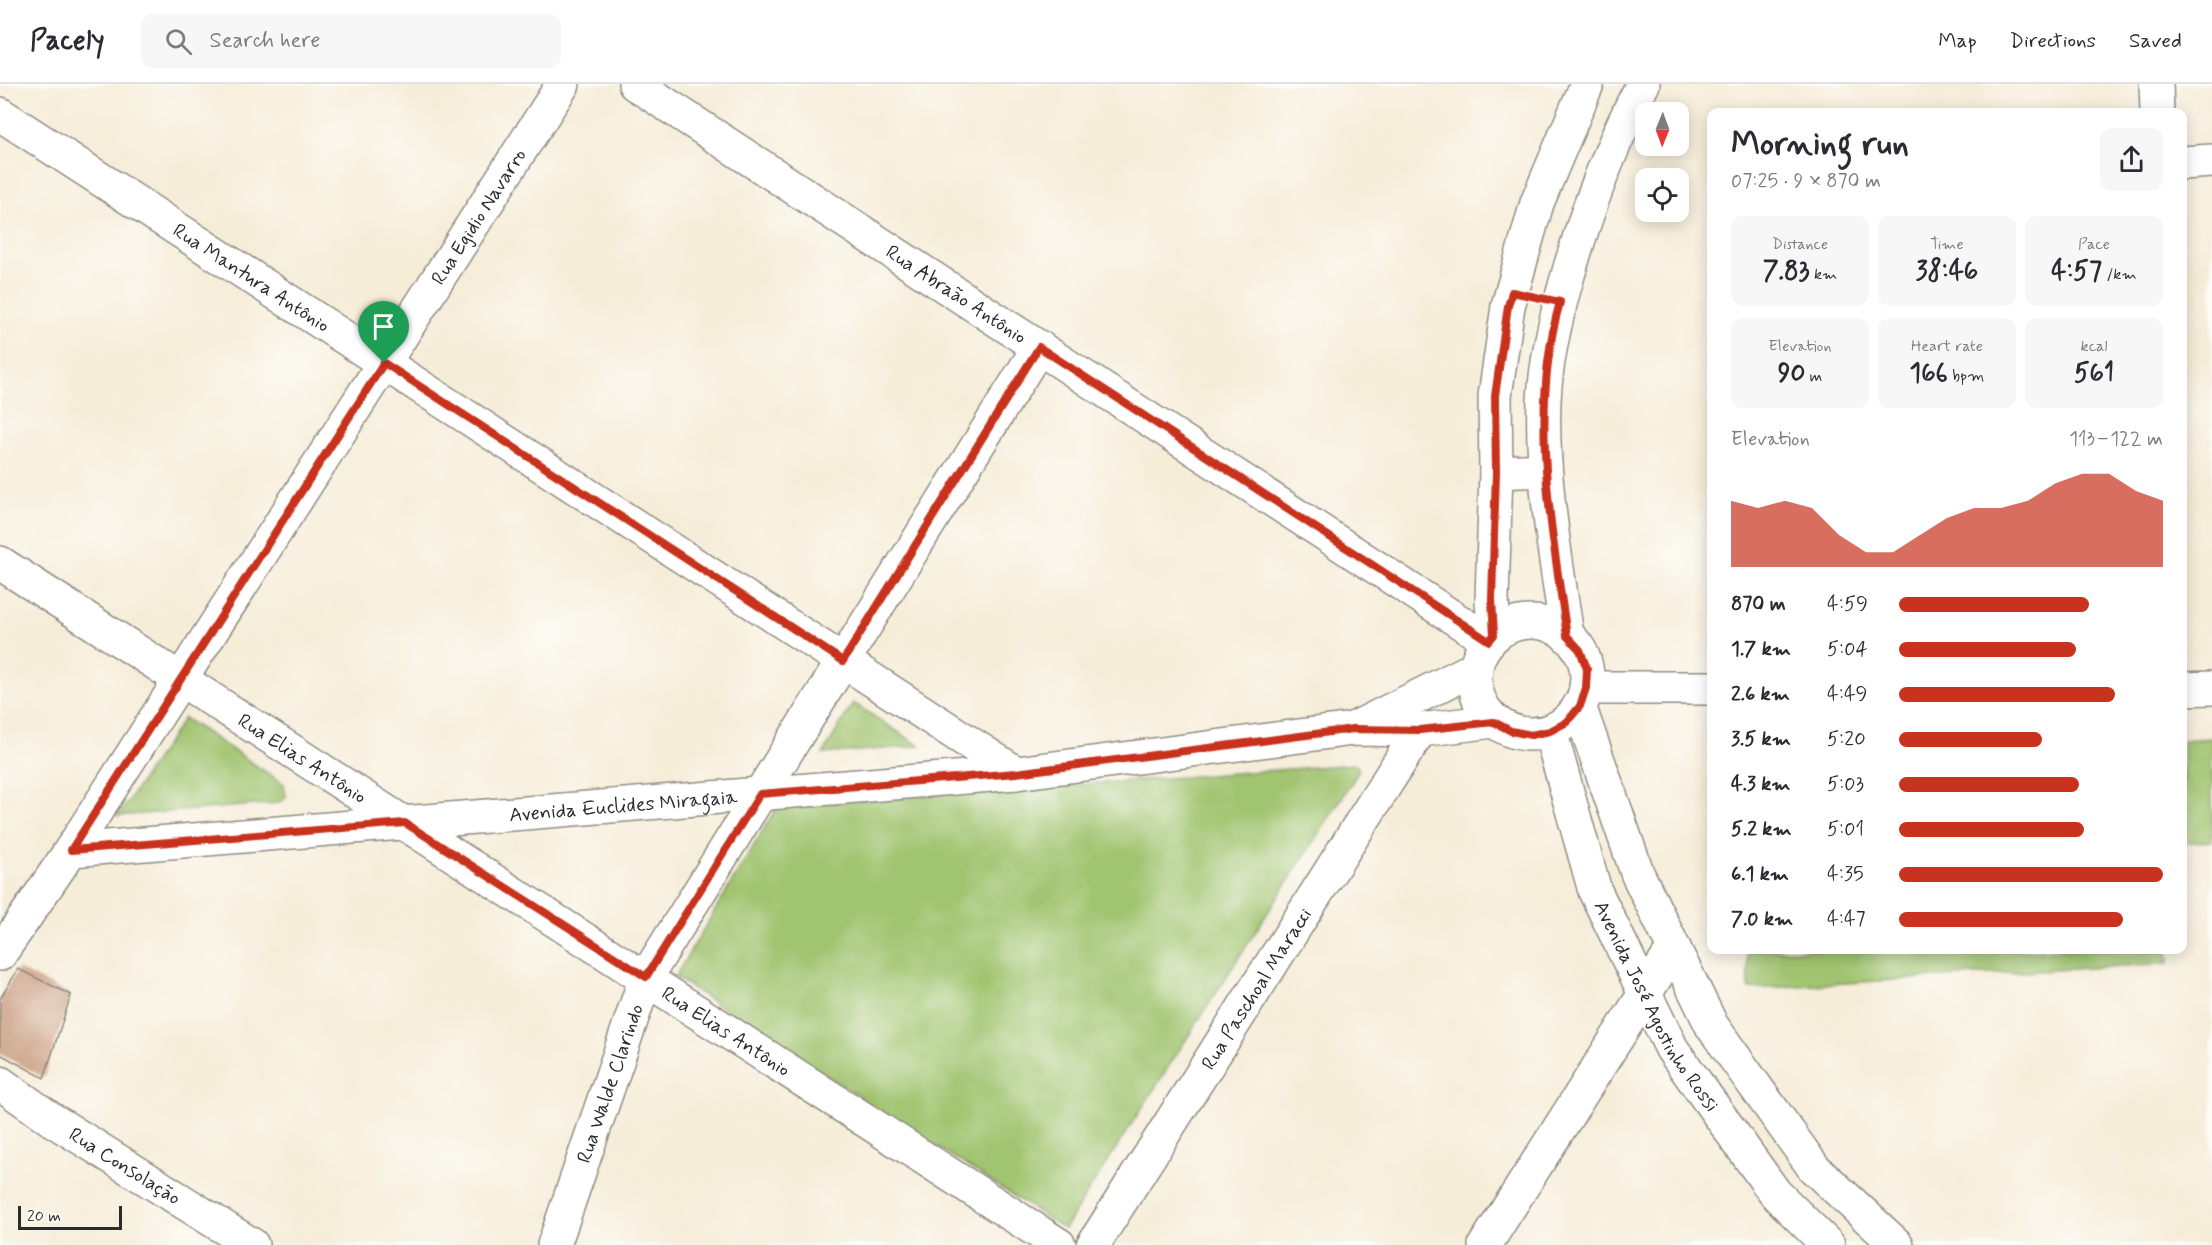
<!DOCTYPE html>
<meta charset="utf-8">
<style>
body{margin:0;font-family:Mynerve,sans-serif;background:#f7f7f7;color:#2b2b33;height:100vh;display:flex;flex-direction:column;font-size:22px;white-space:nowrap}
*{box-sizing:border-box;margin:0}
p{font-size:20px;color:#7c7c81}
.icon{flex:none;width:33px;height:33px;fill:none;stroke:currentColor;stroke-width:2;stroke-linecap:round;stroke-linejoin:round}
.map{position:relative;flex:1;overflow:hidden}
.sheet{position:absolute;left:1707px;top:24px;width:480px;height:846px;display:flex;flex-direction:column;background:#fff;border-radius:12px;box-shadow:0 3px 15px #0003}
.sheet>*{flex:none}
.needle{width:39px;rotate:181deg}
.tools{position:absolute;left:1635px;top:18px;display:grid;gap:12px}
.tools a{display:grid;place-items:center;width:54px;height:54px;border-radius:12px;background:#fff;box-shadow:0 3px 15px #0003;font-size:30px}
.scale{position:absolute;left:18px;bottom:15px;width:104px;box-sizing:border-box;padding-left:6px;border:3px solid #2b2b2b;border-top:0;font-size:16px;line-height:21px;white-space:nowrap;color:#2b2b2b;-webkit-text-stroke:4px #fdfcf7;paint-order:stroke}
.pin{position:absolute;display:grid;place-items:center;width:51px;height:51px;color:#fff;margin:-62px -26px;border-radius:50% 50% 50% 0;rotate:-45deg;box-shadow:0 0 6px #0007}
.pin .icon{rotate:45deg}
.round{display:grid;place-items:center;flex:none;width:63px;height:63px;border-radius:12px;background:#f7f7f7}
.headline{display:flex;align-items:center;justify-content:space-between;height:102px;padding:0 24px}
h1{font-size:33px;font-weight:700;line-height:45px}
.stats{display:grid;grid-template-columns:repeat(3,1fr);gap:9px;height:102px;padding:6px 24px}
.stats div{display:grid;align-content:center;border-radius:12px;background:#f7f7f7;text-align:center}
.stats b{font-size:26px;font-weight:700}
.stats small{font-size:16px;font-weight:400}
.stats p{font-size:16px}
.chart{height:168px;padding:12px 24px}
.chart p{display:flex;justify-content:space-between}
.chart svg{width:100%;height:108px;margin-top:6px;fill:#c8321e;opacity:.7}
ul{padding:0 24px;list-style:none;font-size:20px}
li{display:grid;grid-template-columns:96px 72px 1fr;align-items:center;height:45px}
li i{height:15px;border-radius:8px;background:#c8321e}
header{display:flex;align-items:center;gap:36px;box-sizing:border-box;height:84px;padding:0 30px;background:#fff;border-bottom:2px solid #e1e1e2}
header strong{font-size:28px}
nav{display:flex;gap:33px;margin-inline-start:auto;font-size:21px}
.search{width:420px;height:54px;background:#f7f7f7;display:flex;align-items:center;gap:15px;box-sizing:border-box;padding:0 21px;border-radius:12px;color:#7c7c81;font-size:22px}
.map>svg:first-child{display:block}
</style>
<header>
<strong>Pacely</strong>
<div class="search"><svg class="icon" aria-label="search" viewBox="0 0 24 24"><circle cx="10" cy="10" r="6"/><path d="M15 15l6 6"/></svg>Search here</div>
<nav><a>Map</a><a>Directions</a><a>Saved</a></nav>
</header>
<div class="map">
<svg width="2212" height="1161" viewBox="0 0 2212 1161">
<rect width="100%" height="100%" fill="#fdfcf7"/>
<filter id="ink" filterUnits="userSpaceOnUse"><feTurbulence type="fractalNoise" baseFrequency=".0167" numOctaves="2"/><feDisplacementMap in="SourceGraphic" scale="12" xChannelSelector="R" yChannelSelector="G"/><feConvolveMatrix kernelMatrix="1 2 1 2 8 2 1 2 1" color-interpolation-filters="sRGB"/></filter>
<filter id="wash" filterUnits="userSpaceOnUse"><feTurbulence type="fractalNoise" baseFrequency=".008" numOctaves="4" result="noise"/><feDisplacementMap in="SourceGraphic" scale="24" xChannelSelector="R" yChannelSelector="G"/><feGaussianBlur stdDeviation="1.35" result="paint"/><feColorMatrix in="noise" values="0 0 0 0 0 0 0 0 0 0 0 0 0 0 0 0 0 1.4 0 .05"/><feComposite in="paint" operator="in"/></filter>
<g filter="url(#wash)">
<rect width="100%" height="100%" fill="#f6edd9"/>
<!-- green -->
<path fill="#a0c46f" stroke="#66784d" stroke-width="1.5" d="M 853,619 L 920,662 L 823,670 Z
M 184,634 L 284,700 L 286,713 L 278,719 L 118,732 Z
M 2212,654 L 2212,757 L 2183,759 L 2183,656 Z
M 1356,680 L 1359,687 L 1064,1145 L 675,893 L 777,723 Z
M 1747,866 L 2168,866 L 2169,879 L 1749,905 Z"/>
<g id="blocks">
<!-- building -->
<path fill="#c99d80" d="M 18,885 L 71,911 L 44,994 L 0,970 L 0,915 Z"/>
</g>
</g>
<g filter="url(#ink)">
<use href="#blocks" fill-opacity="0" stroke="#908c82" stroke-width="1.5"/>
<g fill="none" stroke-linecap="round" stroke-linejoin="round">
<!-- street casing -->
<g stroke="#908c82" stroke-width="36">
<g id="street">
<path id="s1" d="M 635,0 L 1489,557"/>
<path d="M 2156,0 L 2157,28"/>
<path id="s2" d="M 0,30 L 1016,689"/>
<path d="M 2182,79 L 2212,77"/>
<path d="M 1496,388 L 1545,386"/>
<path id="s3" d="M 0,479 L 1059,1161"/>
<path d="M 1357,643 L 1475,584"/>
<path id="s4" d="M 71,766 L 1016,689 L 1353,645 L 1420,646 L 1494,637"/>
<path id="s5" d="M 0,870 L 71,766 L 563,0"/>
<path id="s6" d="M 0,999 L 51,1035 L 252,1161"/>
<path id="s7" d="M 554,1161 L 646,893 L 1039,263"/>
<path id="s8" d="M 1093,1161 L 1420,646"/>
<path d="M 1485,1161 L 1674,864"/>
</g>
</g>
<!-- secondary casing -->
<g stroke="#908c82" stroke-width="36">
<g id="secondary">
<circle cx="1531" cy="594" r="56"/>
<path d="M 1494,551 L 1492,515 L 1496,388 L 1495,312 L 1508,222 L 1537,119 L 1587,0"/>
<path d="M 1567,552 C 1556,474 1541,395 1544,316 C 1546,273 1556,232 1568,191 C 1587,125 1611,61 1643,0"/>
<path d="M 1586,604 L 1712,604"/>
<path d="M 2182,605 L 2212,604"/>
<path d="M 1579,622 L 1638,791 L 1712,942 L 1814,1084 L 1897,1161"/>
<path id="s9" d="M 1550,647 L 1595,807 L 1672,965 L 1775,1109 L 1828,1161"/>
</g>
</g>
<!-- street -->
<use href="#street" stroke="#fff" stroke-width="33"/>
<!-- secondary -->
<use href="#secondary" stroke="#fff" stroke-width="33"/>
</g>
</g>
<g fill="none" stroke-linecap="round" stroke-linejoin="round" filter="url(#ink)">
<!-- route casing -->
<g stroke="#fff" stroke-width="12">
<path id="route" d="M 1512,208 L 1560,218 C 1529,327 1551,441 1567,552 L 1580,566 L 1587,585 L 1586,604 L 1580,622 L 1567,638 L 1550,647 L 1531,651 L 1511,647 L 1494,638 L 1420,646 L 1353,645 L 1016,689 L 760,710 L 646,893 L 405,739 L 71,766 L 384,279 L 843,577 L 1039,263 L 1489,557 L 1494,551 L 1492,515 L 1496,388 L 1495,312 L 1508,222 Z"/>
</g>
<!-- route -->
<use href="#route" stroke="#c8321e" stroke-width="8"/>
</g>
<g text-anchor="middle" stroke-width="5" stroke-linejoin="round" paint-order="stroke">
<!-- street labels -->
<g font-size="20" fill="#2b2b2b" stroke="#fdfcf7">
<text dy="7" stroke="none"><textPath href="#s5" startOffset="879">Rua Egidio Navarro</textPath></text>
<text dy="7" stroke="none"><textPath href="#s2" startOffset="300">Rua Mantura Antônio</textPath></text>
<text dy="7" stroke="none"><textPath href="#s1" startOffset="384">Rua Abraão Antônio</textPath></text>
<text dy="7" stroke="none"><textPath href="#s3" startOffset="360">Rua Elias Antônio</textPath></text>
<text dy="7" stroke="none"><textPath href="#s4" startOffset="554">Avenida Euclides Miragaia</textPath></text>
<text dy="7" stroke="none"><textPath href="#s8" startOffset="304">Rua Paschoal Maracci</textPath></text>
<text dy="7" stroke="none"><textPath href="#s9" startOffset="297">Avenida José Agostinho Rossi</textPath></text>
<text dy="7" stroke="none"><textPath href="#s3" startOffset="864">Rua Elias Antônio</textPath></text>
<text dy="7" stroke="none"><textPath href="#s7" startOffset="171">Rua Walde Clarindo</textPath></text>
<text dy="7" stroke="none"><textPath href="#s6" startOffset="150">Rua Consolação</textPath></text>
</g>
</g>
</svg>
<div class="tools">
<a><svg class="needle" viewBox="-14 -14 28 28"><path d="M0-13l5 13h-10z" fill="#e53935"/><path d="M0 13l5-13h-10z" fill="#7c7c81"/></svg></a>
<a><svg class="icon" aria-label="locate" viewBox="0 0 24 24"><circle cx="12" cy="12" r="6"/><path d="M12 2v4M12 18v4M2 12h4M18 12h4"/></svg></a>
</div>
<div class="scale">20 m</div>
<div class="pin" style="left:384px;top:279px;background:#1e9e55"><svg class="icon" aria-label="arrive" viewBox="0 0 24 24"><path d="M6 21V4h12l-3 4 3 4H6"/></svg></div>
<section class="sheet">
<div class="headline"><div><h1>Morning run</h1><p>07:25 · 9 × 870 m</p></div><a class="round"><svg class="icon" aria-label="share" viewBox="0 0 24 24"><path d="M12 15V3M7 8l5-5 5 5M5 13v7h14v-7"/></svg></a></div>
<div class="stats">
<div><p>Distance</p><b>7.83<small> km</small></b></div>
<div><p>Time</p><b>38:46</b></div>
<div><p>Pace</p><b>4:57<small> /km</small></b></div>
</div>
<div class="stats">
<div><p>Elevation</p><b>90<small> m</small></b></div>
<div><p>Heart rate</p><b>166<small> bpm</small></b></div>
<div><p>kcal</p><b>561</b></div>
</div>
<div class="chart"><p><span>Elevation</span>113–122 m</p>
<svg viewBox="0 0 160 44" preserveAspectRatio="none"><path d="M0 44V17L10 20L20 17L30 20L40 31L50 38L60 38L70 31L80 24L90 20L100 20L110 17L120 10L130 6L140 6L150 13L160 17V44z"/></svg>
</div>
<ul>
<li><b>870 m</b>4:59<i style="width:72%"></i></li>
<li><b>1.7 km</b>5:04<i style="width:67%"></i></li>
<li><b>2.6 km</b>4:49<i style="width:82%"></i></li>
<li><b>3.5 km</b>5:20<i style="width:54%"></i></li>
<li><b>4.3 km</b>5:03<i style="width:68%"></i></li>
<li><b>5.2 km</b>5:01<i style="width:70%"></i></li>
<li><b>6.1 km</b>4:35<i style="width:100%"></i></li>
<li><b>7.0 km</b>4:47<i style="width:85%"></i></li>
</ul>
</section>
</div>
